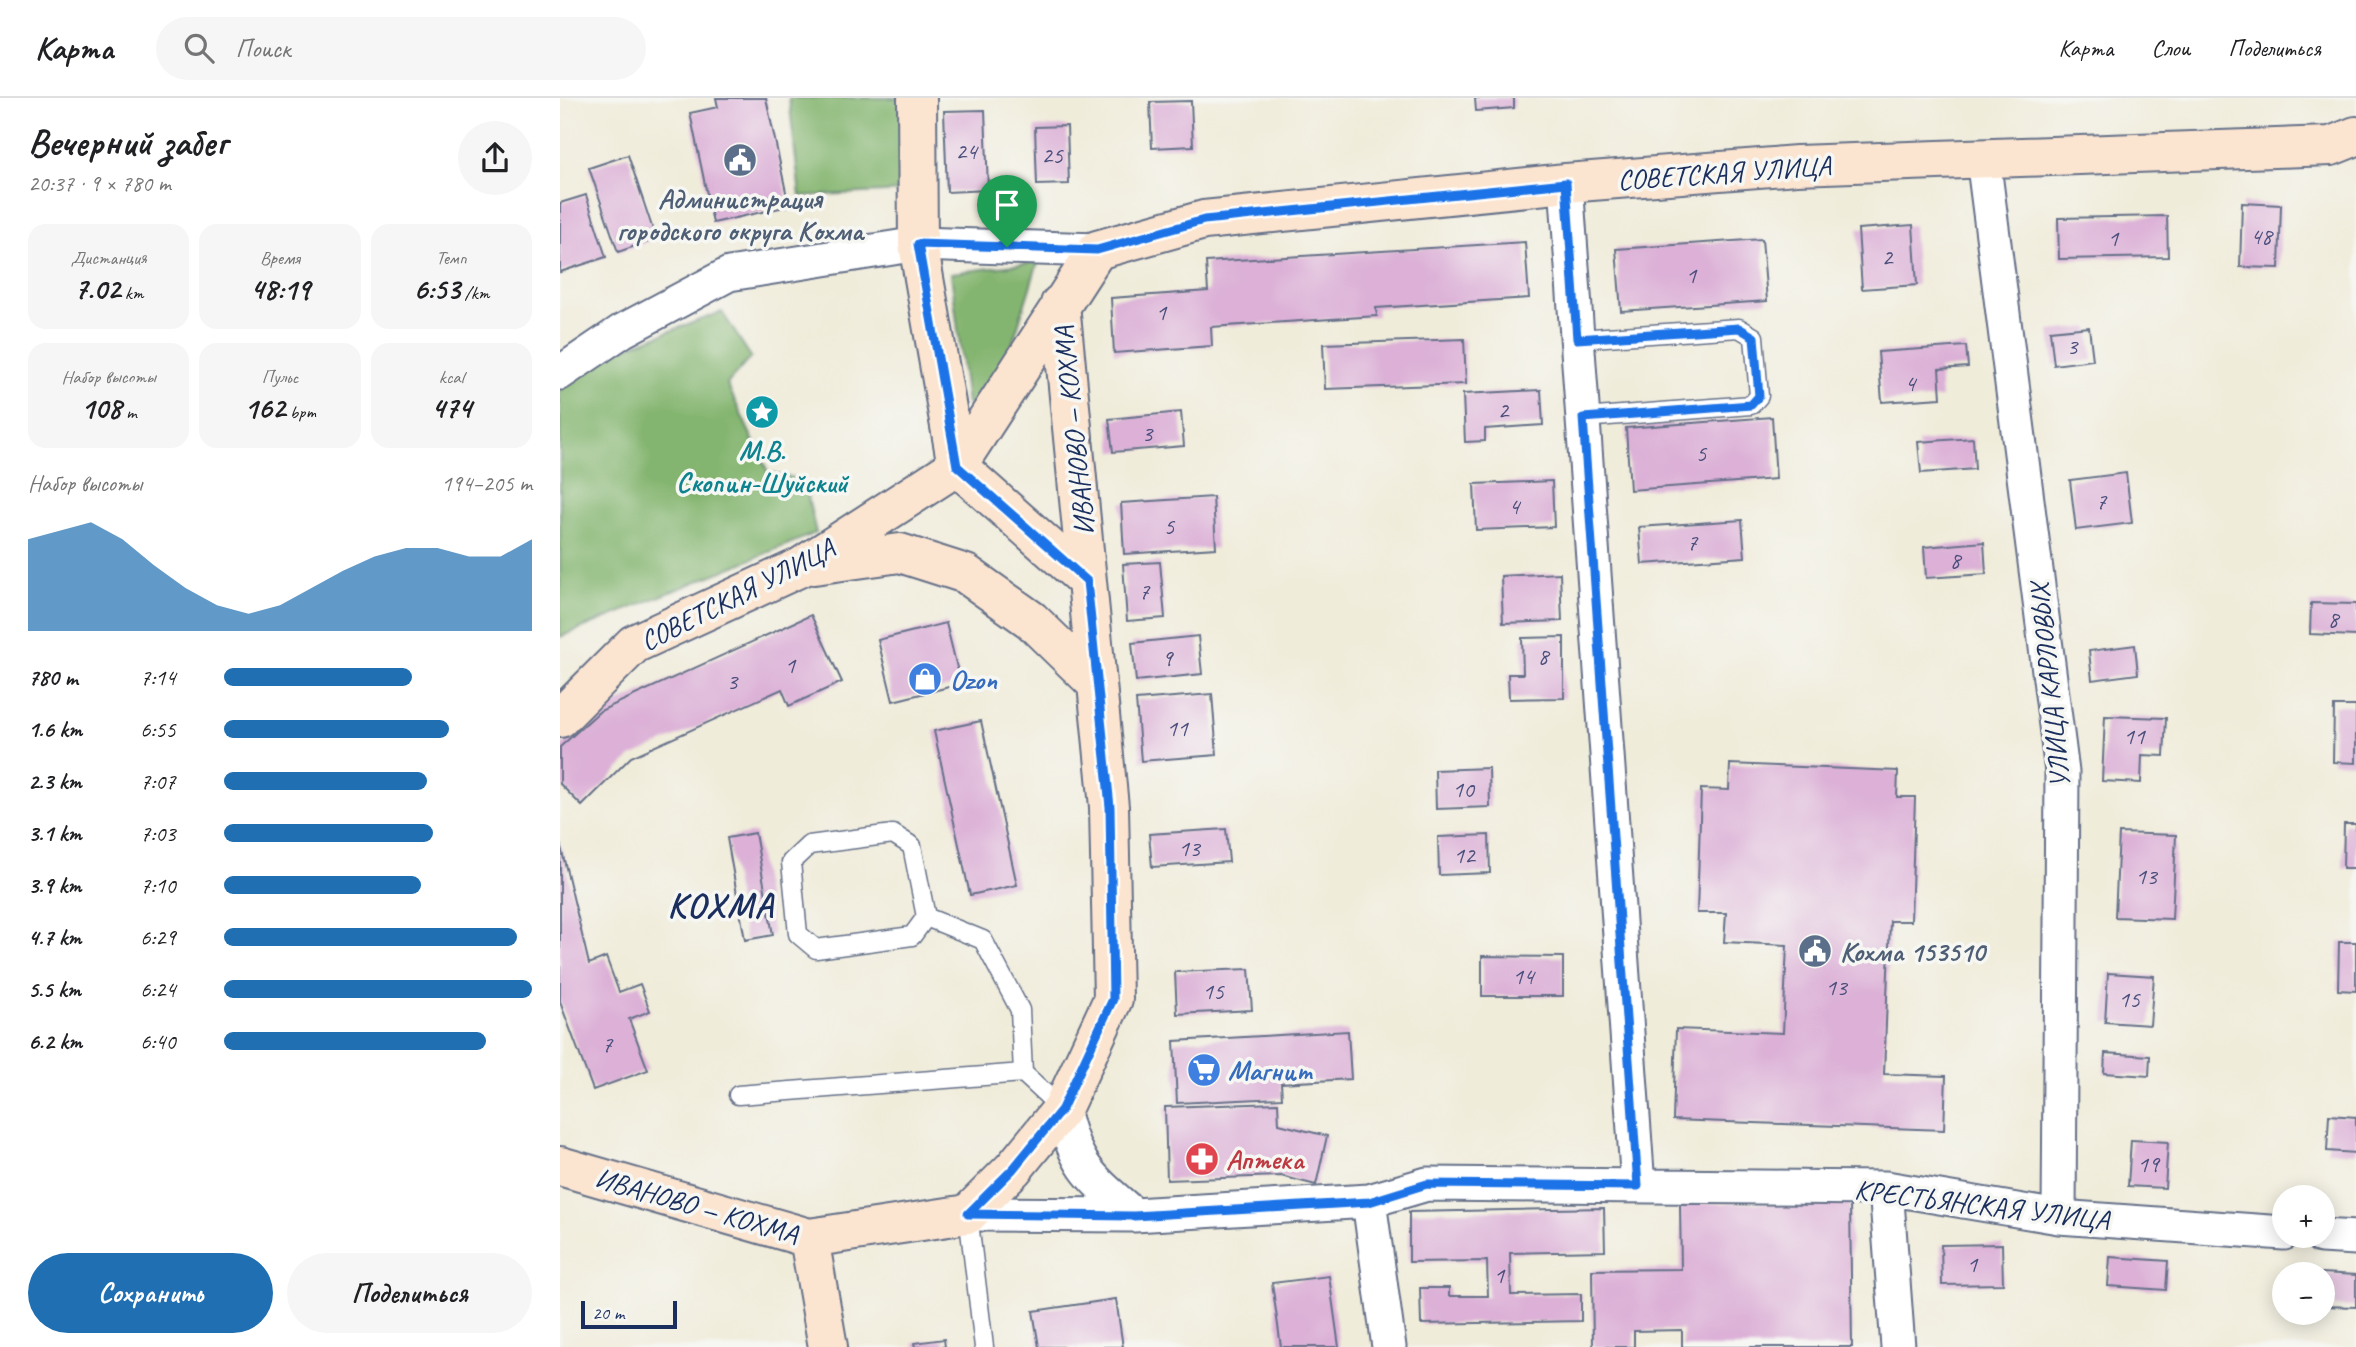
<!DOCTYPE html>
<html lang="ru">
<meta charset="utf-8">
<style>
body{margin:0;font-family:Caveat,sans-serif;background:#f6f6f6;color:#202124;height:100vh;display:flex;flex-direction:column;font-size:26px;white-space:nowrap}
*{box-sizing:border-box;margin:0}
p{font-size:23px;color:#757577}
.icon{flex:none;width:38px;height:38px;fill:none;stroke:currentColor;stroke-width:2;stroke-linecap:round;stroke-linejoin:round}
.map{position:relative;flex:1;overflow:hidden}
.drawer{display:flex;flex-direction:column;background:#fff;width:560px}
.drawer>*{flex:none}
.buttons{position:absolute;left:1712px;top:1087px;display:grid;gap:14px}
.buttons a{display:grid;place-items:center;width:63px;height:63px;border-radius:50%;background:#fff;box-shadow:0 4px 18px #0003;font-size:35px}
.scale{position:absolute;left:21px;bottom:18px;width:96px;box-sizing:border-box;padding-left:7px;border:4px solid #1b2f5e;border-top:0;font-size:19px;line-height:24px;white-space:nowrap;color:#1b2f5e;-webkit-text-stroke:5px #f6f6f2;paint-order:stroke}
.pin{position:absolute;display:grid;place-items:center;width:60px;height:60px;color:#fff;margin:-72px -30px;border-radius:50% 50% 50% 0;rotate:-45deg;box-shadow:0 0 7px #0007}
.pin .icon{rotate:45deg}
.round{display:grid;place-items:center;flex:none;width:74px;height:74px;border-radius:37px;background:#f6f6f6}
.summary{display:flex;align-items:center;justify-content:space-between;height:119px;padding:0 28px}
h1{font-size:38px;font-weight:600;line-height:52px}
.metrics{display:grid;grid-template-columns:repeat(3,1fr);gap:10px;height:119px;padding:7px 28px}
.metrics div{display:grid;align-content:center;border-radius:18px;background:#f6f6f6;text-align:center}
.metrics b{font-size:30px;font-weight:600}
.metrics small{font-size:19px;font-weight:400}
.metrics p{font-size:19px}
.chart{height:196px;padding:14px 28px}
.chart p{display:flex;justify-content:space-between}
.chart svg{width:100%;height:126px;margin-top:7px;fill:#1f6fb2;opacity:.7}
.primary-button{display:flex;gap:14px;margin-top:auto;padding:14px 28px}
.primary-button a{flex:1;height:80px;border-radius:42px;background:#1f6fb2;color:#fff;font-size:28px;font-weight:600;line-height:80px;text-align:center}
.primary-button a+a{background:#f6f6f6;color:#202124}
ul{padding:0 28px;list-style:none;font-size:23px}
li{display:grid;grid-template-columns:112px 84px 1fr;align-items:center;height:52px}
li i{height:18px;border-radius:9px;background:#1f6fb2}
header{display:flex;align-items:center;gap:42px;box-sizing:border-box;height:98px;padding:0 35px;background:#fff;border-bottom:2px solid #e0e0e0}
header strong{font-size:33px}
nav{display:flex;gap:38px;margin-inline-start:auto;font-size:24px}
.search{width:490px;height:63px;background:#f6f6f6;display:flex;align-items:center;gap:18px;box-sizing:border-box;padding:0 24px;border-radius:38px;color:#757577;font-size:26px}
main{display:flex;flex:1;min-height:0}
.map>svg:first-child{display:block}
</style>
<header>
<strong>Карта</strong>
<div class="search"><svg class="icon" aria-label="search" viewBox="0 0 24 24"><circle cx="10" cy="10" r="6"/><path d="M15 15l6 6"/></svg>Поиск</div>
<nav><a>Карта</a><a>Слои</a><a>Поделиться</a></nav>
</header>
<main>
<section class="drawer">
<div class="summary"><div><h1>Вечерний забег</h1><p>20:37 · 9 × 780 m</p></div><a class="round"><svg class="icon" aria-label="share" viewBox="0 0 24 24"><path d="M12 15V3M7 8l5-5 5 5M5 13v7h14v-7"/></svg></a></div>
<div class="metrics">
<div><p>Дистанция</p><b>7.02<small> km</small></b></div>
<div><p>Время</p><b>48:19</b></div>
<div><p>Темп</p><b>6:53<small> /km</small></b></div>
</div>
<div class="metrics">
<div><p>Набор высоты</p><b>108<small> m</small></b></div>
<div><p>Пульс</p><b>162<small> bpm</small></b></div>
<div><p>kcal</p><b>474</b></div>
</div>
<div class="chart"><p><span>Набор высоты</span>194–205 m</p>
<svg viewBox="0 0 160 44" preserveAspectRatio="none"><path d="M0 44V12L10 9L20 6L30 12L40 21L50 29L60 35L70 38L80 35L90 29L100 23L110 18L120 15L130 15L140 18L150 18L160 12V44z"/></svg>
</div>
<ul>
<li><b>780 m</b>7:14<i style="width:61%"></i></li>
<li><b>1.6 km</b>6:55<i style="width:73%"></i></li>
<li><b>2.3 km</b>7:07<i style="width:66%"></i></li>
<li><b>3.1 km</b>7:03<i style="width:68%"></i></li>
<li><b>3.9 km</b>7:10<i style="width:64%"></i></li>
<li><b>4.7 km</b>6:29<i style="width:95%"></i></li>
<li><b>5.5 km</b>6:24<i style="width:100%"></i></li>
<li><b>6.2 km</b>6:40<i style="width:85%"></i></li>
</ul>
<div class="primary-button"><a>Сохранить</a><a>Поделиться</a></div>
</section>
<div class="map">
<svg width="1796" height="1249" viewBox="0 0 1796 1249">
<rect width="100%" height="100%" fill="#f6f6f2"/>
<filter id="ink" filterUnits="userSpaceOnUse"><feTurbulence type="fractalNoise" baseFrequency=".0143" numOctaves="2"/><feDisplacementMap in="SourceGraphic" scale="14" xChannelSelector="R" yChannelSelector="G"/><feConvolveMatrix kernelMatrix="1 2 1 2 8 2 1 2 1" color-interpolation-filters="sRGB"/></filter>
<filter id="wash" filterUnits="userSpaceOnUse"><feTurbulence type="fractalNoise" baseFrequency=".00686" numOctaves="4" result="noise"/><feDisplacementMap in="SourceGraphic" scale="28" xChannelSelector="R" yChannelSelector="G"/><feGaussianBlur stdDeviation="1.57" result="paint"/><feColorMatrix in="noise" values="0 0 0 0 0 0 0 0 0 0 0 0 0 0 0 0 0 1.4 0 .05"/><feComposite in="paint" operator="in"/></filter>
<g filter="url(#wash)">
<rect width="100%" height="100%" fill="#f0ecda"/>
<!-- forest -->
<path fill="#84b56f" stroke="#507266" stroke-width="2" d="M 229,0 L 342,0 L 346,93 L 240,98 Z
M 478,164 L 451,250 L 421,306 L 407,306 L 391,175 Z
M 162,214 L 191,259 L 167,286 L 208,374 L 244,382 L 256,435 L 0,539 L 0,292 L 55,253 Z"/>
<g id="blocks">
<!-- building -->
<path fill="#dcb0d7" d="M 156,0 L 206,0 L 229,108 L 153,125 L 130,15 L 158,9 Z
M 915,0 L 954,0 L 954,10 L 916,13 Z
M 631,3 L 633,48 L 592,50 L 590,4 Z
M 425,12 L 428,92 L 387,94 L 384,13 Z
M 507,28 L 509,86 L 477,87 L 475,29 Z
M 68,57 L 96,141 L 58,154 L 29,70 Z
M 26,97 L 46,159 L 0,174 L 0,105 Z
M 1682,105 L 1721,107 L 1719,170 L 1680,169 Z
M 1607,118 L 1608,159 L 1499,161 L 1498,120 Z
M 1353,127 L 1357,187 L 1302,191 L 1298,131 Z
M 1202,141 L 1207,203 L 1061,213 L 1056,151 Z
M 965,144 L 969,200 L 816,210 L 817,218 L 651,229 L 652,248 L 554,255 L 551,200 L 648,193 L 646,164 Z
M 1529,229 L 1533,262 L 1494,267 L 1490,233 Z
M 904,241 L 906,286 L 765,291 L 763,246 Z
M 1406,248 L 1408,269 L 1379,271 L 1381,300 L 1322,304 L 1318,254 Z
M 981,292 L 983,327 L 925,331 L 925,343 L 905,344 L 903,296 Z
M 621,314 L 624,348 L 553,354 L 549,321 Z
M 1212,319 L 1216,381 L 1070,392 L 1066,330 Z
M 1413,340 L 1415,371 L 1361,375 L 1358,344 Z
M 1566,375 L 1572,425 L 1516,432 L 1510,382 Z
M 992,383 L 994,429 L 916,432 L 914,386 Z
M 653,399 L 656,450 L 564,456 L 561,405 Z
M 1182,422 L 1185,459 L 1082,466 L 1079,429 Z
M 1424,444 L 1426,476 L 1366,480 L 1364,449 Z
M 600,464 L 605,520 L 567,523 L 563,466 Z
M 1000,475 L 1002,523 L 943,525 L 941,478 Z
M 1751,505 L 1796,506 L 1796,538 L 1750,536 Z
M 251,517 L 282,584 L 229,608 L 222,591 L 71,659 L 22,708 L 0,686 L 0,649 L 40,613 Z
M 386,525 L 401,586 L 333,603 L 318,542 Z
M 638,538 L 642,576 L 576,583 L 572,545 Z
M 1004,539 L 1004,600 L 949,601 L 948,576 L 963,576 L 962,540 Z
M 1575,547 L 1578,576 L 1532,582 L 1529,553 Z
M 652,596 L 657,657 L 581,663 L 576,602 Z
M 1774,608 L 1796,608 L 1796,665 L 1773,664 Z
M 1545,618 L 1606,620 L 1604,658 L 1582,657 L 1581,685 L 1542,683 Z
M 421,623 L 457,787 L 410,797 L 374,633 Z
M 1170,666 L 1338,673 L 1337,699 L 1355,699 L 1351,823 L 1330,823 L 1324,976 L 1386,978 L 1384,1032 L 1113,1022 L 1116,931 L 1223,935 L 1227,847 L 1164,844 L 1166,815 L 1137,815 L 1141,691 L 1169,692 Z
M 929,670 L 930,709 L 876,711 L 875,672 Z
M 1784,726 L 1796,726 L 1796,770 L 1783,770 Z
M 666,731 L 669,764 L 592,769 L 589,736 Z
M 195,735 L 213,837 L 185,842 L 167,740 Z
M 1559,735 L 1616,737 L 1612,821 L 1555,819 Z
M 929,737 L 930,775 L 879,777 L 878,739 Z
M 0,745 L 29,866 L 46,859 L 59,894 L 80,886 L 90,913 L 69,921 L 88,972 L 33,992 L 0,904 Z
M 1779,844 L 1796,844 L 1796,893 L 1778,892 Z
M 922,858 L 1003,859 L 1003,898 L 922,898 Z
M 689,871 L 692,912 L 617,916 L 615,874 Z
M 1548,875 L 1594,878 L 1590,927 L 1545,924 Z
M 788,933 L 791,981 L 721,985 L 722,1000 L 617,1005 L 614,943 Z
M 1545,955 L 1590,958 L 1589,978 L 1544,975 Z
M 718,1005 L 719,1026 L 767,1038 L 756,1087 L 721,1078 L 607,1082 L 605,1009 Z
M 1769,1017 L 1796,1019 L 1796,1055 L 1767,1053 Z
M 1571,1042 L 1608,1044 L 1605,1090 L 1568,1088 Z
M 1290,1104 L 1292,1249 L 1122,1249 L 1122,1232 L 1074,1233 L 1074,1249 L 1033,1249 L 1032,1172 L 1121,1171 L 1120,1106 Z
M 1044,1110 L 1045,1153 L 950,1155 L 951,1197 L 1021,1196 L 1021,1223 L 861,1226 L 860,1190 L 889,1190 L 889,1198 L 928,1198 L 927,1163 L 849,1164 L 849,1114 Z
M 1442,1146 L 1443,1186 L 1382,1187 L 1381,1147 Z
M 1550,1159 L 1608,1163 L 1606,1192 L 1548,1188 Z
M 1762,1175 L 1796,1177 L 1796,1209 L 1762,1208 Z
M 769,1178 L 779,1249 L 721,1249 L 712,1185 Z
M 556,1201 L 563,1249 L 479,1249 L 473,1213 Z
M 384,1241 L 385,1249 L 355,1249 L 354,1245 Z"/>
</g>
</g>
<g filter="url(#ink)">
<use href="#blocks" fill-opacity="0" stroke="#667189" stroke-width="2"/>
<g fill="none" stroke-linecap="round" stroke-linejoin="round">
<!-- lane casing -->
<g stroke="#667189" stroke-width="21">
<path id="lane" d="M 1017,241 L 1179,230 L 1194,239 L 1199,298 L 1191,307 L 1023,320
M 366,819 L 352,838 L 256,851 L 238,836 L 231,764 L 249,747 L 333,736 L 352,748 L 366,819 L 423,842 L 460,912 L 463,975
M 178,997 L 463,975 L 502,1011
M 408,1116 L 424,1249"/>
</g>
<!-- street casing -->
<g stroke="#667189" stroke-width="37">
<path id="street" d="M 1423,60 L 1502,674 L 1499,1119
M 1006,85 L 1078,1088
M 0,275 L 62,233 L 169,176 L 358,146 L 537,152
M 502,1011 C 516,1070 530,1079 574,1117
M 1326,1090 L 1338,1249
M 809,1103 L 829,1249
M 408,1116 L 574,1117 L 809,1103 L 867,1086 L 1326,1090 L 1499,1119 L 1724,1135
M 1761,1138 L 1796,1140"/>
</g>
<!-- secondary casing -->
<g stroke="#667189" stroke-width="42">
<path id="secondary" d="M 357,0 L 358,146 L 397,368 L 527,483
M 254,467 L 340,455 L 406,476 L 471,522 L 537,586
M 0,620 L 74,546 L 241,469 L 397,368 L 537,152 L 644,122 L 1006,85 L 1237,67 L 1771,48 L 1796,38
M 0,1068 L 249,1140 L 408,1116 L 453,1071 L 502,1011 L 553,901 L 549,709 L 500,206
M 249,1140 L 268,1249"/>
</g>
<!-- lane -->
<use href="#lane" stroke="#fff" stroke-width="18"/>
<!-- street -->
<use href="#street" stroke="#fff" stroke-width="33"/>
<!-- secondary -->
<use href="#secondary" stroke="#fce5d0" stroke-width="38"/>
</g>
</g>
<g fill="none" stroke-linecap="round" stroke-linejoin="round" filter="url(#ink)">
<!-- route casing -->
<g stroke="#fff" stroke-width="14">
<path id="route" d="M 1006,85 L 1017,241 L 1179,230 L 1194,239 L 1199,298 L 1191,307 L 1023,320 L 1078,1088 L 867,1086 L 809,1104 L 574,1118 L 408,1116 L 453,1071 L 502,1011 L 553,901 L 550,709 L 527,483 L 397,368 L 358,146 L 537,152 L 644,122 Z"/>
</g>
<!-- route -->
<use href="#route" stroke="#1a73e8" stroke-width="9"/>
</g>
<!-- icons -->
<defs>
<g id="civic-disc" transform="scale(1.75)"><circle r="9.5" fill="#5c6f8a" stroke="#f6f6f2"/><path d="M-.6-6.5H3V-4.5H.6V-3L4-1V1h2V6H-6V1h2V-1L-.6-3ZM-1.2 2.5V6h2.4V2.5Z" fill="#fff"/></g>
<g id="sight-disc" transform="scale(1.75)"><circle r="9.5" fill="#0f9aa8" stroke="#f6f6f2"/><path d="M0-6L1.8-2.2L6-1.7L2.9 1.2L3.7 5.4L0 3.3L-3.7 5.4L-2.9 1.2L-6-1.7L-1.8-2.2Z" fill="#fff"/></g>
<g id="shop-disc" transform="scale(1.75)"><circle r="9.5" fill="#3f7fe0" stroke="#f6f6f2"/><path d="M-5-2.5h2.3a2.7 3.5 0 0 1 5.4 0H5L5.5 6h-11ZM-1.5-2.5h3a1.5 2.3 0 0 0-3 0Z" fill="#fff"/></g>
<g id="supermarket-disc" transform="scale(1.75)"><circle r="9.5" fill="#3f7fe0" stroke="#f6f6f2"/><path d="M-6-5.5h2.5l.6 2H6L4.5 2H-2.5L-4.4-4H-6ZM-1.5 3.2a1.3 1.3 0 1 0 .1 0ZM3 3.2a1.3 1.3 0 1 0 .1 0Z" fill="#fff"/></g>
<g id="pharmacy-disc" transform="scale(1.75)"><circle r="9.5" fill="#e0444e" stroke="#f6f6f2"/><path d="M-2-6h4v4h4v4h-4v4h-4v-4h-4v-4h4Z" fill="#fff"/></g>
</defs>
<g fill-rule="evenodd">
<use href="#civic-disc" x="180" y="62"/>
<use href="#sight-disc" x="202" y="314"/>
<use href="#shop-disc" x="365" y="581"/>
<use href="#civic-disc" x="1255" y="853"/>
<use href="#supermarket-disc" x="644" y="972"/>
<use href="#pharmacy-disc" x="642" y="1061"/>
</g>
<g text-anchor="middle" stroke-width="7" stroke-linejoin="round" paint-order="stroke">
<!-- number labels -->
<g font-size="24" fill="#4b4f7c">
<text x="406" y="61">24</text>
<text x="492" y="65">25</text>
<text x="1701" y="146">48</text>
<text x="1553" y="148">1</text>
<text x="1327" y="167">2</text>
<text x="1131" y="185">1</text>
<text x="601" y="222">1</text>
<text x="1512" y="256">3</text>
<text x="1350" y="293">4</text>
<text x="943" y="320">2</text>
<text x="587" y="343">3</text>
<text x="1141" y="363">5</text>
<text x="1541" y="411">7</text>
<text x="954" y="416">4</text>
<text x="609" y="436">5</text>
<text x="1132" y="452">7</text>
<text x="1395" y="470">8</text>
<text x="584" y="501">7</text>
<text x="1773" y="529">8</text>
<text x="983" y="566">8</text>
<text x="607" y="568">9</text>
<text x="230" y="575">1</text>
<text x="172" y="591">3</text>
<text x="617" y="638">11</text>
<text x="1574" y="646">11</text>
<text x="903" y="699">10</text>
<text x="629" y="758">13</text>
<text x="904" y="765">12</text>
<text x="1586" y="786">13</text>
<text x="963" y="886">14</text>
<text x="1276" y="897">13</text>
<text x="653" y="901">15</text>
<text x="1569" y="909">15</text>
<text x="47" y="954">7</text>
<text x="1588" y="1074">19</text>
<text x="1412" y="1174">1</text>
<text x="939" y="1185">1</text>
</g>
<!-- street labels -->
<g font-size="28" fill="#1b2f5e" stroke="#f6f6f2">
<text transform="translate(1164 74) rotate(-4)" y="10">СОВЕТСКАЯ УЛИЦА</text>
<text transform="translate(513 333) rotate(-96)" y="10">ИВАНОВО — КОХМА</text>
<text transform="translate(177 496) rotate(-27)" y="10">СОВЕТСКАЯ УЛИЦА</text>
<text transform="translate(1489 588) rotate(-96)" y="10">УЛИЦА КАРЛОВЫХ</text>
<text transform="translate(1422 1106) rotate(7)" y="10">КРЕСТЬЯНСКАЯ УЛИЦА</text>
<text transform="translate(137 1107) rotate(16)" y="10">ИВАНОВО — КОХМА</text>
</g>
<!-- service labels -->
<g font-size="28" font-weight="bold" fill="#4e5e75" stroke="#f6f6f2">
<text x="180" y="110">Администрация<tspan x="180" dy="32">городского округа Кохма</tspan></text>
<text x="1280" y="863" text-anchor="start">Кохма 153510</text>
</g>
<!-- culture labels -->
<g font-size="28" font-weight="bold" fill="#0d838f" stroke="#f6f6f2">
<text x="202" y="362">М.В.<tspan x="202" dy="32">Скопин-Шуйский</tspan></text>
</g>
<!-- shop labels -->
<g font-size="28" font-weight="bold" fill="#366cbe" stroke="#f6f6f2" text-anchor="start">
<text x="390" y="591">Ozon</text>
<text x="668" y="982">Магнит</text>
</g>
<!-- health labels -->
<g font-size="28" font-weight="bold" fill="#be3a42" stroke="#f6f6f2" text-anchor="start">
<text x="666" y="1071">Аптека</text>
</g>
<!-- district labels -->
<g font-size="35" font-weight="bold" letter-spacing="2" fill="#1b2f5e" stroke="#f6f6f2">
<text x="161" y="819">КОХМА</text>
</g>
</g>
</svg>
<div class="buttons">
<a>+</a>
<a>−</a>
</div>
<div class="scale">20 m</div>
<div class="pin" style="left:447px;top:149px;background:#1e9e55"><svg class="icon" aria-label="arrive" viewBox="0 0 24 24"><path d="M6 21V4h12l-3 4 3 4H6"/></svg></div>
</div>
</main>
